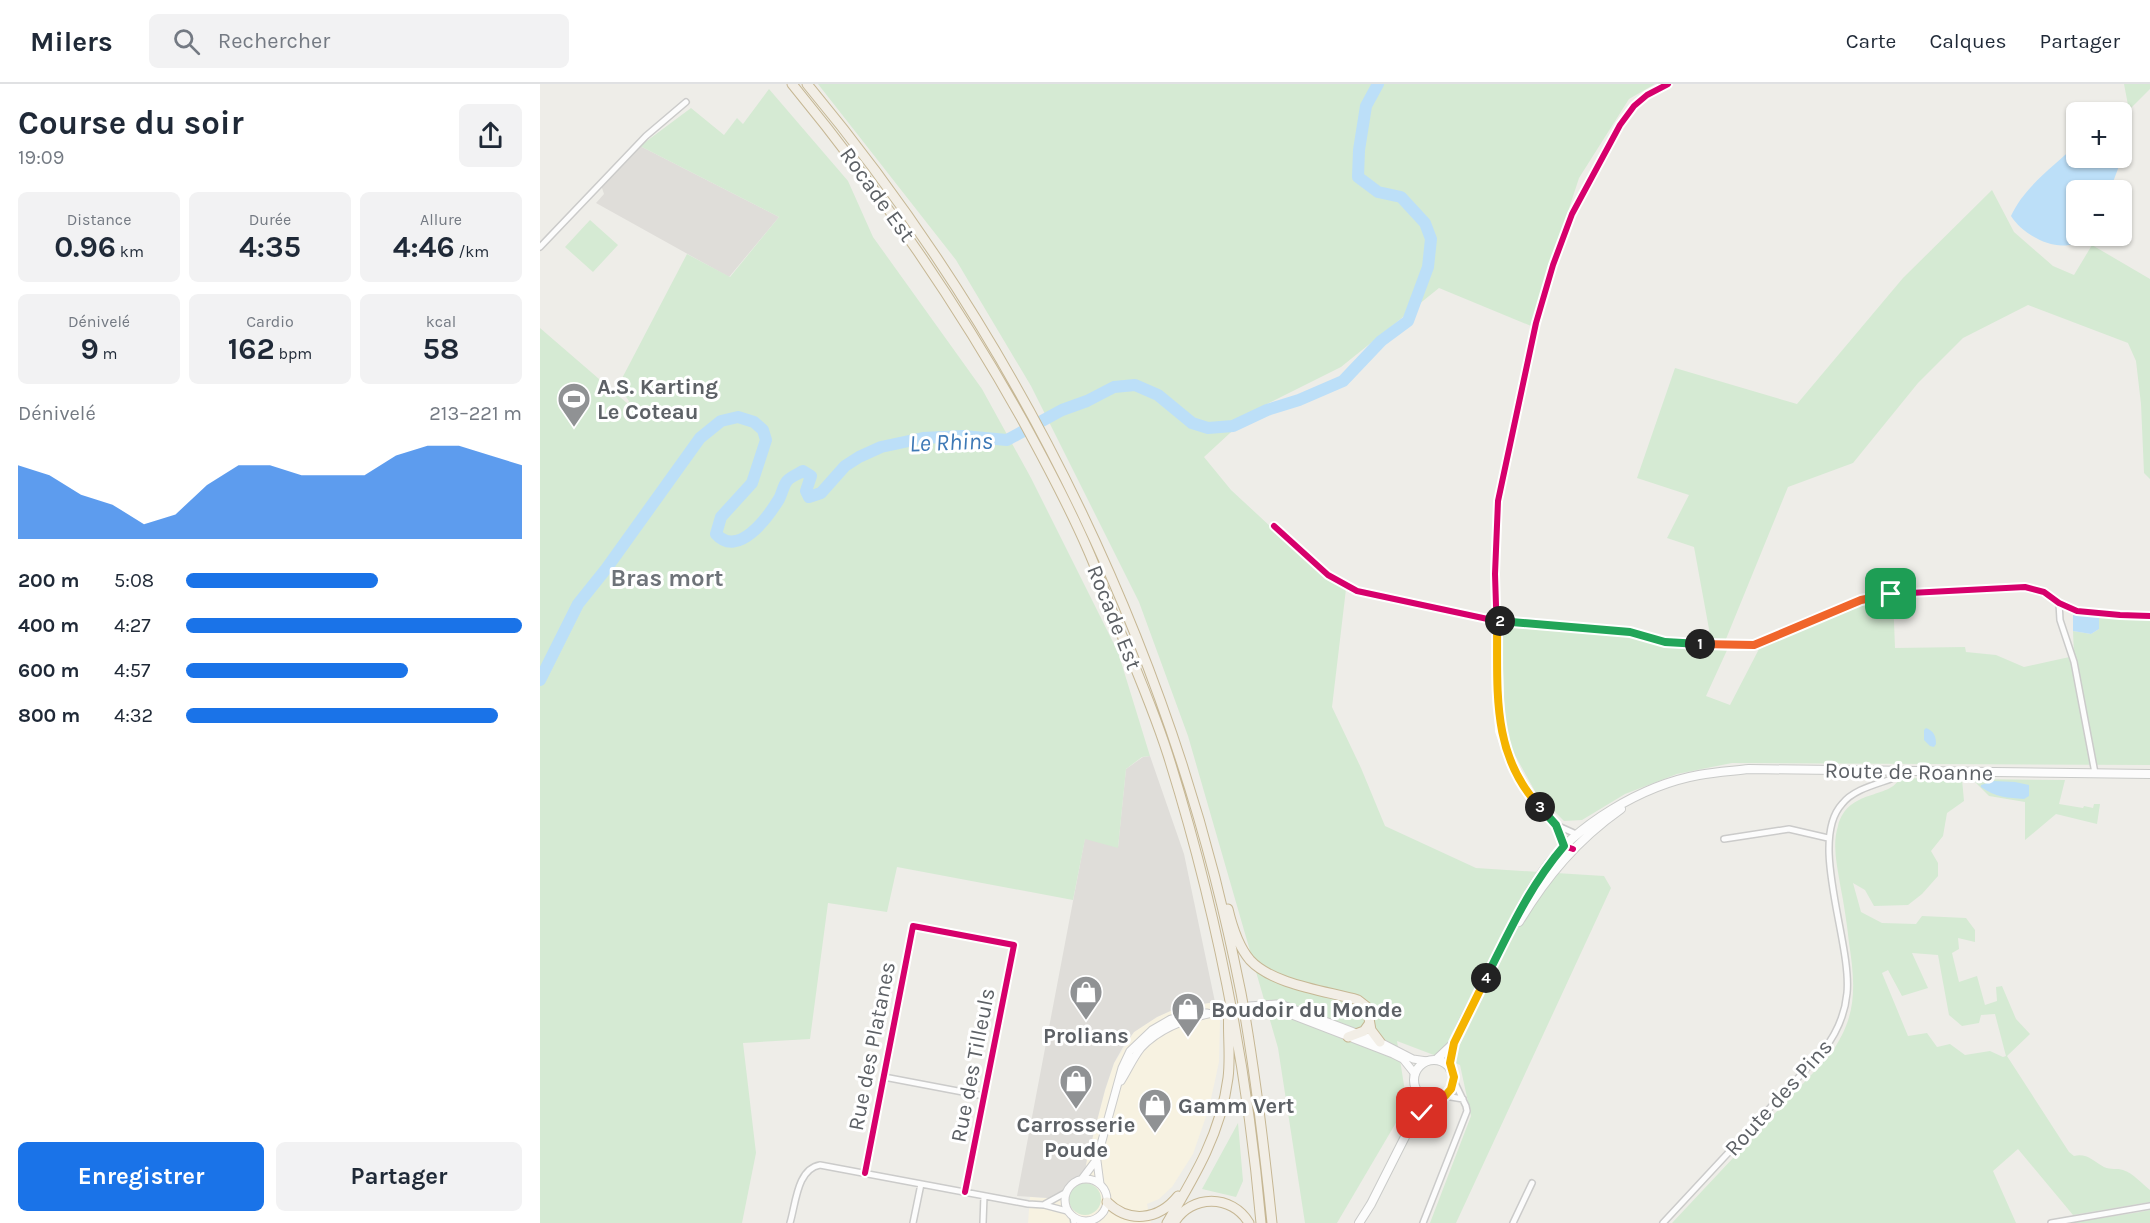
<!DOCTYPE html>
<html lang="fr">
<meta charset="utf-8">
<style>
body{margin:0;font-family:Karla,sans-serif;background:#f2f2f3;color:#1f2937;height:100vh;display:flex;flex-direction:column;font-size:22px;white-space:nowrap}
*{box-sizing:border-box;margin:0}
p{font-size:20px;color:#747a83}
.icon{flex:none;width:33px;height:33px;fill:none;stroke:currentColor;stroke-width:2;stroke-linecap:round;stroke-linejoin:round}
.map{position:relative;flex:1;overflow:hidden}
.side{display:flex;flex-direction:column;background:#fff;width:540px}
.side>*{flex:none}
.fabs{position:absolute;left:1526px;top:18px;display:grid;gap:12px}
.fabs a{display:grid;place-items:center;width:66px;height:66px;border-radius:9px;background:#fff;box-shadow:0 2px 4px #0004;font-size:30px}
.pin{position:absolute;display:grid;place-items:center;width:51px;height:51px;color:#fff;margin:-26px;border-radius:12px;box-shadow:0 3px 9px #0006}
.km{position:absolute;width:30px;height:30px;margin:-15px;border-radius:50%;background:#222;color:#fff;font-size:16px;line-height:30px;text-align:center}
.round{display:grid;place-items:center;flex:none;width:63px;height:63px;border-radius:9px;background:#f2f2f3}
.summary{display:flex;align-items:center;justify-content:space-between;height:102px;padding:0 18px}
h1{font-size:33px;font-weight:700;line-height:45px}
.metrics{display:grid;grid-template-columns:repeat(3,1fr);gap:9px;height:102px;padding:6px 18px}
.metrics div{display:grid;align-content:center;border-radius:9px;background:#f2f2f3;text-align:center}
.metrics b{font-size:30px;font-weight:700}
.metrics small{font-size:16px;font-weight:400}
.metrics p{font-size:16px}
.chart{height:168px;padding:12px 18px}
.chart p{display:flex;justify-content:space-between}
.chart svg{width:100%;height:108px;margin-top:6px;fill:#1a73e8;opacity:.7}
.button{display:flex;gap:12px;margin-top:auto;padding:12px 18px}
.button a{flex:1;height:69px;border-radius:9px;background:#1a73e8;color:#fff;font-size:24px;font-weight:700;line-height:69px;text-align:center}
.button a+a{background:#f2f2f3;color:#1f2937}
ul{padding:0 18px;list-style:none;font-size:20px}
li{display:grid;grid-template-columns:96px 72px 1fr;align-items:center;height:45px}
li i{height:15px;border-radius:8px;background:#1a73e8}
header{display:flex;align-items:center;gap:36px;box-sizing:border-box;height:84px;padding:0 30px;background:#fff;border-bottom:2px solid #e0e1e3}
header strong{font-size:28px}
nav{display:flex;gap:33px;margin-inline-start:auto;font-size:21px}
.search{width:420px;height:54px;background:#f2f2f3;display:flex;align-items:center;gap:15px;box-sizing:border-box;padding:0 21px;border-radius:9px;color:#747a83;font-size:22px}
main{display:flex;flex:1;min-height:0}
.map>svg:first-child{display:block}
</style>
<header>
<strong>Milers</strong>
<div class="search"><svg class="icon" aria-label="search" viewBox="0 0 24 24"><circle cx="10" cy="10" r="6"/><path d="M15 15l6 6"/></svg>Rechercher</div>
<nav><a>Carte</a><a>Calques</a><a>Partager</a></nav>
</header>
<main>
<section class="side">
<div class="summary"><div><h1>Course du soir</h1><p>19:09</p></div><a class="round"><svg class="icon" aria-label="share" viewBox="0 0 24 24"><path d="M12 15V3M7 8l5-5 5 5M5 13v7h14v-7"/></svg></a></div>
<div class="metrics">
<div><p>Distance</p><b>0.96<small> km</small></b></div>
<div><p>Durée</p><b>4:35</b></div>
<div><p>Allure</p><b>4:46<small> /km</small></b></div>
</div>
<div class="metrics">
<div><p>Dénivelé</p><b>9<small> m</small></b></div>
<div><p>Cardio</p><b>162<small> bpm</small></b></div>
<div><p>kcal</p><b>58</b></div>
</div>
<div class="chart"><p><span>Dénivelé</span>213–221 m</p>
<svg viewBox="0 0 160 44" preserveAspectRatio="none"><path d="M0 44V14L10 18L20 26L30 30L40 38L50 34L60 22L70 14L80 14L90 18L100 18L110 18L120 10L130 6L140 6L150 10L160 14V44z"/></svg>
</div>
<ul>
<li><b>200 m</b>5:08<i style="width:57%"></i></li>
<li><b>400 m</b>4:27<i style="width:100%"></i></li>
<li><b>600 m</b>4:57<i style="width:66%"></i></li>
<li><b>800 m</b>4:32<i style="width:93%"></i></li>
</ul>
<div class="button"><a>Enregistrer</a><a>Partager</a></div>
</section>
<div class="map">
<svg width="1610" height="1139" viewBox="0 0 1610 1139">
<rect width="100%" height="100%" fill="#eeede8"/>
<!-- commercial -->
<path fill="#f7f2e1" d="M 675,918 L 680,937 L 679,978 L 669,1024 L 653,1070 L 632,1103 L 619,1115 L 607,1120 L 611,1139 L 488,1139 L 490,1113 L 540,1116 L 547,1075 L 565,1006 L 574,979 L 594,948 L 617,933 L 637,924 Z"/>
<!-- industrial -->
<path fill="#dfddd9" d="M 100,62 L 239,133 L 189,193 L 56,119 L 64,110 L 61,101 Z
M 610,672 L 644,770 L 675,918 L 637,924 L 617,933 L 594,948 L 583,963 L 574,979 L 565,1006 L 547,1075 L 540,1116 L 477,1112 L 545,754 L 578,763 L 586,685 L 603,673 Z"/>
<!-- green -->
<path fill="#d5ead3" fill-rule="evenodd" d="M 278,0 L 1115,0 L 1089,15 L 1039,94 L 991,242 L 899,204 L 801,283 L 715,326 L 664,373 L 691,406 L 744,455 L 806,505 L 792,623 L 821,684 L 845,742 L 936,784 L 1064,792 L 1071,804 L 916,1139 L 890,1139 L 931,1032 L 920,981 L 857,957 L 867,1020 L 797,1139 L 765,1139 L 738,964 L 648,652 L 599,518 L 491,302 L 416,176 Z
M 1584,0 L 1610,0 L 1610,5 L 1589,26 Z
M 229,5 L 308,97 L 333,153 L 442,305 L 491,394 L 578,568 L 610,672 L 602,673 L 586,685 L 578,764 L 545,755 L 533,816 L 357,783 L 347,828 L 288,819 L 270,955 L 203,959 L 216,1069 L 202,1139 L 0,1139 L 0,244 L 88,320 L 89,317 L 78,302 L 147,170 L 190,193 L 239,133 L 100,62 L 151,24 L 184,51 L 197,34 L 203,40 Z
M 1452,106 L 1474,148 L 1513,182 L 1534,191 L 1552,161 L 1610,195 L 1610,395 L 1604,389 L 1601,320 L 1596,277 L 1588,259 L 1488,221 L 1423,254 L 1378,299 L 1313,379 L 1248,403 L 1186,555 L 1171,556 L 1154,463 L 1127,454 L 1149,411 L 1097,394 L 1135,284 L 1257,320 L 1363,194 Z
M 50,136 L 78,161 L 53,188 L 25,163 Z
M 1353,512 L 1355,564 L 1425,563 L 1426,568 L 1456,571 L 1484,583 L 1534,572 L 1533,547 L 1551,550 L 1559,545 L 1559,533 L 1610,533 L 1610,681 L 1192,679 L 1137,690 L 1085,710 L 1042,736 L 1024,737 L 996,709 L 971,664 L 962,626 L 961,540 L 1091,552 L 1133,562 L 1188,564 L 1166,612 L 1190,621 L 1219,565 L 1301,527 L 1328,516 Z
M 1360,694 L 1422,695 L 1424,717 L 1407,729 L 1403,752 L 1391,767 L 1398,779 L 1398,792 L 1382,810 L 1368,821 L 1334,822 L 1325,806 L 1313,799 L 1321,828 L 1342,839 L 1376,840 L 1382,832 L 1426,834 L 1435,846 L 1435,858 L 1418,854 L 1419,865 L 1412,869 L 1419,898 L 1437,892 L 1445,921 L 1457,917 L 1456,903 L 1462,902 L 1476,935 L 1490,950 L 1467,972 L 1529,1068 L 1534,1072 C 1547,1069 1553,1077 1564,1083 C 1571,1086 1577,1084 1583,1086 C 1593,1089 1602,1100 1610,1106 L 1610,1118 L 1533,1131 L 1478,1065 L 1453,1087 L 1476,1139 L 1132,1139 L 1289,972 C 1317,934 1316,904 1309,859 C 1307,840 1304,820 1300,800 C 1297,781 1292,761 1298,742 C 1308,704 1349,716 1360,694 ZM 1372,869 L 1398,871 L 1409,931 L 1422,942 L 1439,939 L 1441,931 L 1455,930 L 1466,972 L 1463,973 L 1450,967 L 1425,971 L 1410,960 L 1397,963 L 1387,949 L 1368,952 L 1342,889 L 1348,886 L 1362,912 L 1388,904 Z
M 1432,695 L 1525,696 L 1519,720 L 1543,724 L 1544,722 L 1553,724 L 1554,720 L 1560,720 L 1557,740 L 1516,730 L 1485,756 L 1485,718 L 1449,712 Z
M 698,1039 L 703,1097 L 696,1113 L 662,1105 Z
M529 1115a16 16 0 1 1 32 0a16 16 0 1 1-32 0Z
M 1610,1126 L 1610,1139 L 1529,1139 L 1600,1128 Z"/>
<!-- water -->
<path fill="#bcdff8" d="M 1536,61 L 1536,74 L 1576,74 L 1579,82 L 1570,106 L 1536,106 L 1536,152 L 1546,152 C 1525,174 1485,154 1471,132 C 1484,103 1514,82 1536,61 Z
M 1533,531 L 1559,533 L 1559,545 L 1551,550 L 1533,547 Z
M 1386,644 C 1394,647 1396,652 1396,660 L 1394,663 L 1390,662 L 1384,656 L 1384,646 Z
M 1454,697 L 1475,698 L 1489,701 L 1489,712 L 1484,715 C 1468,714 1455,713 1441,703 L 1441,701 Z"/>
<g fill="none" stroke-linecap="round" stroke-linejoin="round">
<!-- river -->
<path stroke="#bcdff8" stroke-width="12" d="M 0,596 L 38,520 L 66,485 L 160,354 L 181,337 L 198,333 L 214,338 L 223,346 L 226,356 L 212,399 L 181,433 L 176,450 C 198,475 228,433 239,415 C 242,410 243,402 247,397 C 250,393 258,390 263,387 L 271,392 L 266,407 L 269,413 L 281,409 L 305,382 L 319,373 L 341,363 L 383,354 L 423,352 L 467,356 L 522,326 L 547,317 L 574,303 L 595,301 L 618,311 L 652,339 L 668,344 L 693,342 L 727,326 L 759,316 L 803,297 L 841,257 L 868,237 L 888,183 L 891,155 L 885,139 L 861,113 L 838,108 L 818,93 L 819,66 L 826,22 L 838,0"/>
<!-- minor casing -->
<g stroke="#cbcbca" stroke-width="8">
<path id="minor" d="M 0,163 L 106,52 L 146,18
M 734,442 L 788,491 L 817,507 L 957,537 L 1090,548 L 1125,558 L 1195,562 L 1214,561 L 1321,516 L 1351,510 L 1485,503 L 1504,508 L 1519,519 L 1537,527 L 1580,531 L 1610,532
M 1519,519 L 1520,536 L 1534,578 L 1555,689
M 1016,741 L 1036,750
M 1184,755 L 1249,745 L 1288,754
M 1033,765 L 1024,762 L 1016,741 L 994,717 L 972,682 L 960,647 L 955,490 L 958,417 L 996,239 L 1013,181 L 1032,130 L 1080,41 L 1094,22 L 1107,11 L 1128,0
M 344,993 L 444,1012
M 905,1012 L 923,1015
M 325,1089 L 373,842 L 474,861 L 425,1108
M 505,1120 L 525,1109
M 533,1133 L 534,1139
M 250,1139 C 256,1119 257,1085 280,1081 L 488,1120 L 504,1121 L 527,1127
M 373,1139 L 381,1100
M 443,1139 L 444,1112
M 547,1139 L 548,1137
M 883,1139 L 927,1027 L 926,1022 L 914,997
M 973,1139 L 992,1099
M 1123,1139 L 1283,967 C 1297,949 1305,931 1307,909 C 1312,859 1268,757 1302,720 C 1313,706 1334,701 1351,695 L 1353,693 L 1353,687
M 1511,1139 L 1610,1122"/>
</g>
<!-- tertiary casing -->
<g stroke="#cbcbca" stroke-width="9">
<path id="tertiary" d="M 726,921 L 853,970 L 863,975 L 875,990
M 709,922 L 736,920 L 743,921 L 840,958 L 873,975 L 887,977
M 581,997 C 588,986 593,974 601,964 C 621,942 654,932 683,927
M 557,1077 L 560,1100
M525 1116a21 21 0 1 1 42 0a21 21 0 1 1-42 0Z
M 542,1095 L 557,1075 L 582,984 L 590,967 L 612,946 L 631,935 L 652,929 L 667,929"/>
</g>
<!-- secondary casing -->
<g stroke="#c9cac8" stroke-width="10">
<path id="secondary" d="M 979,838 C 1006,793 1037,756 1081,725
M 896,976 L 913,960
M874 996a20 20 0 1 1 40 0a20 20 0 1 1-40 0Z
M 910,985 C 909,955 934,919 947,892 C 965,857 980,820 1003,787 C 1035,741 1103,701 1159,691 C 1175,688 1192,687 1209,685 L 1610,690
M 874,1035 L 894,1015
M 819,1139 L 831,1120 L 874,1035 L 879,1008"/>
</g>
<!-- trunk casing -->
<g stroke="#c6b794" stroke-width="11">
<path id="trunk" d="M 252,0 C 339,106 416,217 483,337 C 506,379 529,422 548,466 C 559,491 568,517 578,542 C 596,585 614,627 628,671 C 676,824 707,980 721,1139
M 267,0 C 484,261 636,575 701,909 C 715,985 724,1062 732,1139
M 688,825 C 692,842 698,862 710,876 C 733,901 787,907 818,916 L 827,923 L 831,946 L 840,958
M 808,953 L 824,947 L 829,940
M 567,1118 C 588,1139 618,1137 638,1112
M 627,1139 C 655,1092 681,1049 688,994 C 691,971 687,947 689,924
M 634,1139 C 651,1110 692,1110 709,1139"/>
</g>
<!-- minor -->
<use href="#minor" stroke="#fcfcfc" stroke-width="5"/>
<!-- tertiary -->
<use href="#tertiary" stroke="#fcfcfc" stroke-width="7"/>
<!-- secondary -->
<use href="#secondary" stroke="#fcfcfc" stroke-width="8"/>
<!-- trunk -->
<use href="#trunk" stroke="#f2eee6" stroke-width="9"/>
<!-- cycleway casing -->
<g stroke="#fff" stroke-width="10">
<path id="cycleway" d="M 734,442 L 788,491 L 817,507 L 957,537 L 1090,548 L 1125,558 L 1195,562 L 1214,561 L 1321,516 L 1351,510 L 1485,503 L 1504,508 L 1519,519 L 1537,527 L 1580,531 L 1610,532
M 1033,765 L 1024,762 L 1016,741 L 994,717 L 972,682 L 960,647 L 955,490 L 958,417 L 996,239 L 1013,181 L 1032,130 L 1080,41 L 1094,22 L 1107,11 L 1128,0
M 325,1089 L 373,842 L 474,861 L 425,1108"/>
</g>
<!-- cycleway -->
<use href="#cycleway" stroke="#d6006c" stroke-width="6"/>
</g>
<g fill="none" stroke-linecap="round" stroke-linejoin="round">
<!-- split-1 casing -->
<g stroke="#fff" stroke-width="12">
<path id="split-1" d="M 1160,560 L 1214,561 L 1321,516 L 1351,510"/>
</g>
<!-- split-2 casing -->
<g stroke="#fff" stroke-width="12">
<path id="split-2" d="M 960,537 L 1090,548 L 1125,558 L 1160,560"/>
</g>
<!-- split-3 casing -->
<g stroke="#fff" stroke-width="12">
<path id="split-3" d="M 960,537 L 957,537 C 958,604 950,670 1000,723"/>
</g>
<!-- split-4 casing -->
<g stroke="#fff" stroke-width="12">
<path id="split-4" d="M 946,894 C 970,846 989,803 1024,762 L 1016,741 L 1000,723"/>
</g>
<!-- split-5 casing -->
<g stroke="#fff" stroke-width="12">
<path id="split-5" d="M 882,1029 L 894,1015 L 905,1012 L 911,1005 L 914,993 L 910,979 L 914,959 L 946,894"/>
</g>
<!-- split-1 -->
<use href="#split-1" stroke="#f0652b" stroke-width="8"/>
<!-- split-2 -->
<use href="#split-2" stroke="#22a559" stroke-width="8"/>
<!-- split-3 -->
<use href="#split-3" stroke="#f5b400" stroke-width="8"/>
<!-- split-4 -->
<use href="#split-4" stroke="#22a559" stroke-width="8"/>
<!-- split-5 -->
<use href="#split-5" stroke="#f5b400" stroke-width="8"/>
</g>
<!-- icons -->
<defs>
<g id="stadium-pin" transform="scale(1.725)"><path d="M0 17L-7.5 6A9.5 9.5 0 1 1 7.5 6Z" fill="#909294" stroke="#fff"/><path d="M0-5a6.5 5 0 1 0 0 10a6.5 5 0 1 0 0-10ZM-3.5-1.8h7v3.6h-7Z" fill="#fff"/></g>
<g id="shop-pin" transform="scale(1.725)"><path d="M0 17L-7.5 6A9.5 9.5 0 1 1 7.5 6Z" fill="#909294" stroke="#fff"/><path d="M-5-2.5h2.3a2.7 3.5 0 0 1 5.4 0H5L5.5 6h-11ZM-1.5-2.5h3a1.5 2.3 0 0 0-3 0Z" fill="#fff"/></g>
</defs>
<g fill-rule="evenodd">
<use href="#stadium-pin" x="34" y="315"/>
<use href="#shop-pin" x="546" y="908"/>
<use href="#shop-pin" x="648" y="925"/>
<use href="#shop-pin" x="536" y="997"/>
<use href="#shop-pin" x="615" y="1021"/>
</g>
<g text-anchor="middle" stroke-width="6" stroke-linejoin="round" paint-order="stroke">
<!-- street labels -->
<g font-size="22" fill="#5d6166" stroke="#fff">
<text transform="translate(338 110) rotate(54)" y="8">Rocade Est</text>
<text transform="translate(575 533) rotate(68)" y="8">Rocade Est</text>
<text transform="translate(1369 687) rotate(1)" y="8">Route de Roanne</text>
<text transform="translate(331 962) rotate(-79)" y="8">Rue des Platanes</text>
<text transform="translate(432 981) rotate(-79)" y="8">Rue des Tilleuls</text>
<text transform="translate(1238 1013) rotate(-48)" y="8">Route des Pins</text>
</g>
<!-- poi labels -->
<g font-size="22" font-weight="bold" fill="#5d6166" stroke="#fff" text-anchor="start">
<text x="57" y="310">A.S. Karting<tspan x="57" dy="25">Le Coteau</tspan></text>
<text x="671" y="933">Boudoir du Monde</text>
<text x="546" y="959" text-anchor="middle">Prolians</text>
<text x="638" y="1029">Gamm Vert</text>
<text x="536" y="1048" text-anchor="middle">Carrosserie<tspan x="536" dy="25">Poude</tspan></text>
</g>
<!-- water labels -->
<g font-size="24" font-style="italic" fill="#3e79b6" stroke="#fff">
<text transform="translate(411 358) rotate(-2)" y="8">Le Rhins</text>
</g>
<!-- neighbourhood labels -->
<g font-size="24" font-weight="bold" fill="#6e7379" stroke="#fff">
<text x="127" y="502">Bras mort</text>
</g>
</g>
</svg>
<div class="fabs">
<a>+</a>
<a>−</a>
</div>
<div class="pin" style="left:1351px;top:510px;background:#1e9e55"><svg class="icon" aria-label="arrive" viewBox="0 0 24 24"><path d="M6 21V4h12l-3 4 3 4H6"/></svg></div>
<div class="pin" style="left:882px;top:1029px;background:#d93025"><svg class="icon" aria-label="check" viewBox="0 0 24 24"><path d="M5 12l5 5 9-10"/></svg></div>
<b class="km" style="left:1160px;top:560px">1</b>
<b class="km" style="left:960px;top:537px">2</b>
<b class="km" style="left:1000px;top:723px">3</b>
<b class="km" style="left:946px;top:894px">4</b>
</div>
</main>
